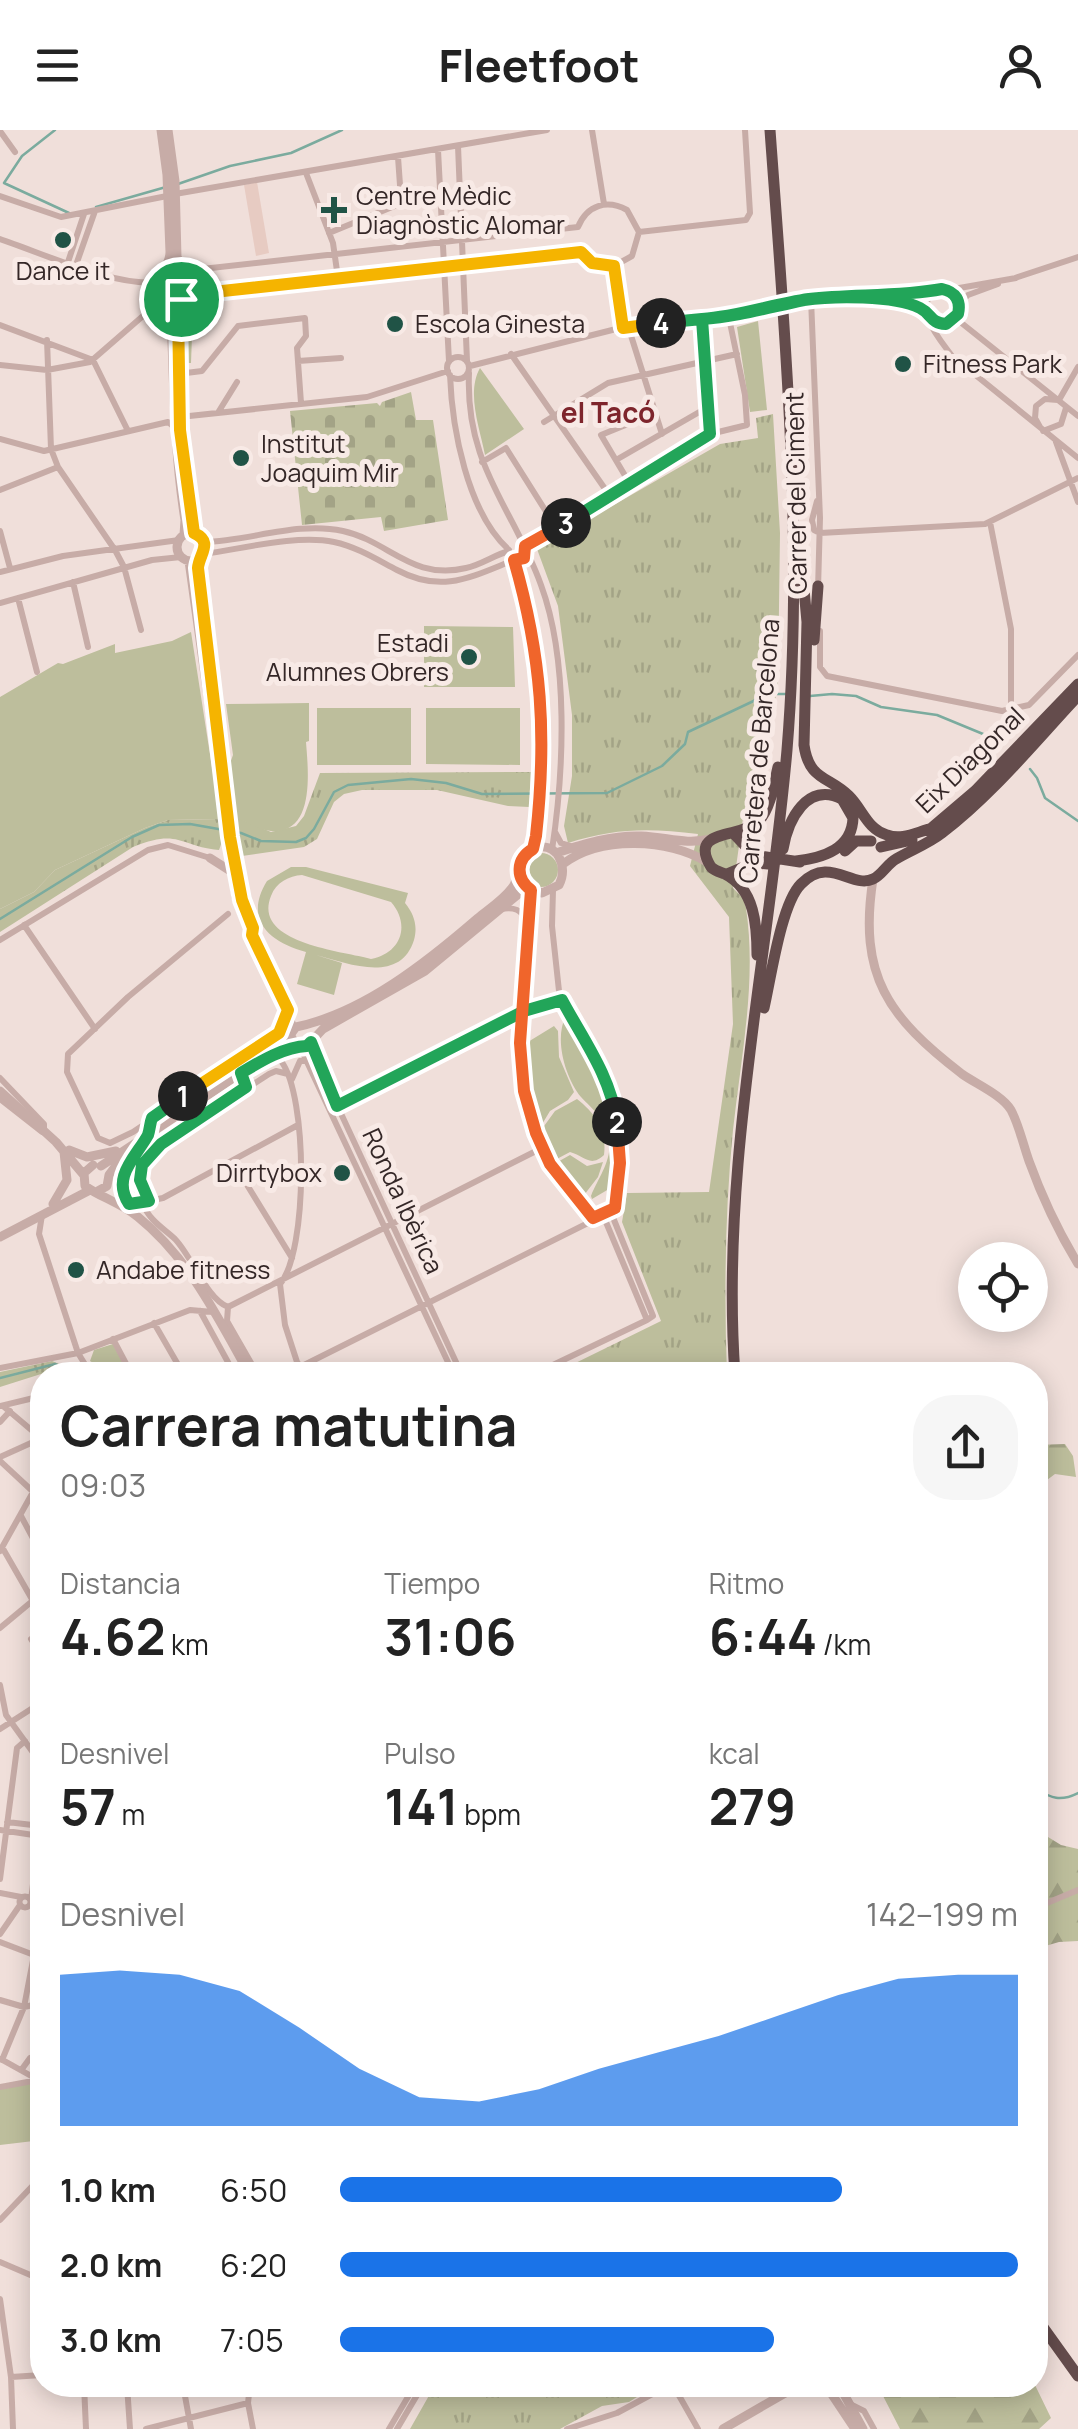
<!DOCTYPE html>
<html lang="es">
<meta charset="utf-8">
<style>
body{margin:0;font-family:Manrope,sans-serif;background:#f6f6f6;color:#222;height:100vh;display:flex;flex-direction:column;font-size:38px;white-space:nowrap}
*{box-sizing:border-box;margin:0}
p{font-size:32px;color:#767676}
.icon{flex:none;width:55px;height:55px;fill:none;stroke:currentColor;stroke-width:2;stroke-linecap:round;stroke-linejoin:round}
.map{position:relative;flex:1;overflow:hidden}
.sheet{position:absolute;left:30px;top:1232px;width:1018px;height:1035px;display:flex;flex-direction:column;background:#fff;border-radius:40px;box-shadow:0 5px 25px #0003}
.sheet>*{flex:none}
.controls{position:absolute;left:958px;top:1112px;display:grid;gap:20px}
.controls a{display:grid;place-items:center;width:90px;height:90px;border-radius:50%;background:#fff;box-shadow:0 5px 25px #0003;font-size:50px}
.pin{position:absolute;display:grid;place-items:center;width:85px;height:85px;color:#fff;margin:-42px;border:5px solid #fff;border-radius:50%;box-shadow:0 2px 10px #0007}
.km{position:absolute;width:50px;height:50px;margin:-25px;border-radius:50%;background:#222;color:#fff;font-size:28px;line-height:50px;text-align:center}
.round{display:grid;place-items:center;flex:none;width:105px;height:105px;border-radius:40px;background:#f6f6f6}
.headline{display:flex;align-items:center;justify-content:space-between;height:170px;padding:0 30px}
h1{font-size:55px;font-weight:700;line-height:75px}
.figures{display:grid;grid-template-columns:repeat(3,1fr);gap:15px;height:170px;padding:10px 30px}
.figures div{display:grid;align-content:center}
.figures b{font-size:50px;font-weight:700}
.figures small{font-size:28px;font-weight:400}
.figures p{font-size:28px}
.chart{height:280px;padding:20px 30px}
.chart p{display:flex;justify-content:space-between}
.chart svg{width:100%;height:180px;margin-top:10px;fill:#1a73e8;opacity:.7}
ul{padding:0 30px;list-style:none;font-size:32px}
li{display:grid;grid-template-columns:160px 120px 1fr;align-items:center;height:75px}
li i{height:25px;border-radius:12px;background:#1a73e8}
header{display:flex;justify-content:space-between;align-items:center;height:130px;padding:0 30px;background:#fff;font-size:45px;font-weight:700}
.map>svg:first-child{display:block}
</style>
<header><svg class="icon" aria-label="menu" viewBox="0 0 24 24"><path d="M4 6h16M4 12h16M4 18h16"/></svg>Fleetfoot<svg class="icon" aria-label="person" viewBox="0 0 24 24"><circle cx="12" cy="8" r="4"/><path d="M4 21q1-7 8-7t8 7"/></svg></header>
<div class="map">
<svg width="1078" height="2299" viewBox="0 0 1078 2299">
<defs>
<pattern id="grass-tufts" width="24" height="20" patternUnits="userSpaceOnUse" patternTransform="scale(2.5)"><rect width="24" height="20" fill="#bdbe9c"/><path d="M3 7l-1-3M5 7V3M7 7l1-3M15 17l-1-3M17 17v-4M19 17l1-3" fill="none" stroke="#a3a386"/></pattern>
<pattern id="forest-firs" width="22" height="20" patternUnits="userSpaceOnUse" patternTransform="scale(2.5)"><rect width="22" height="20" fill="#bdbe9c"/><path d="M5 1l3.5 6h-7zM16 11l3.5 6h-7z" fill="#a3a386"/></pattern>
<pattern id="cemetery-stones" width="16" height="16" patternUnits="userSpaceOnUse" patternTransform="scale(2.5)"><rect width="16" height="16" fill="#bdbe9c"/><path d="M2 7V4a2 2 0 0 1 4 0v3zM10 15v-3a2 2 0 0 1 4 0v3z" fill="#a3a386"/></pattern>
</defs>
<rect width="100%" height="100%" fill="#f0dfda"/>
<!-- grass -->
<path fill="url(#grass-tufts)" d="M 773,284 L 780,403 L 778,552 L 763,654 L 755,673 L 743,688 L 733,758 L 743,768 L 746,778 C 757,852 741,926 733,1000 C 725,1081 724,1163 727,1245 L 551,1245 L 661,1191 L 622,1092 L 627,1063 L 709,1062 L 733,894 L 729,787 L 690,736 L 698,704 C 649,698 615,698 568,713 L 564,696 L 572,646 L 572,585 L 558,476 L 537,419 L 720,314 L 758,308 L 756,288 Z
M 531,642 L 529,677 L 508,676 L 437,660 L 362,660 L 344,664 L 334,672 L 317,709 L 304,717 L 242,726 L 236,687 L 271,702 L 296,696 L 304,686 L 320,643 Z
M 220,689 L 223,709 L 219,720 C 179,716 179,698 133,717 L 0,802 L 0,779 L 34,762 L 55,740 L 145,698 L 168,690 Z
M 52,1231 L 85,1245 L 41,1244 L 0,1257 L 0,1242 Z
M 435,2255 L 656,2255 L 629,2272 L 602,2276 L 560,2299 L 410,2299 Z"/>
<!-- forest -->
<path fill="url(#forest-firs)" d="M 1065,1314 L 1073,1326 L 1076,1347 L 1055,1344 L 1043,1353 L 1035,1352 L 1035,1315 Z
M 1035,1699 L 1061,1715 L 1078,1719 L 1078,1811 L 1059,1812 L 1035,1819 Z
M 884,2255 L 1035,2255 L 1051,2288 L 1039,2299 L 900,2299 L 882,2264 Z"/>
<!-- cemetery -->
<path fill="url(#cemetery-stones)" d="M 411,262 L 416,290 L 433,290 L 448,390 L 384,401 L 381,387 L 302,395 L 290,281 L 377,273 L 380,276 L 382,272 Z"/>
<!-- green -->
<path fill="#bdbe9c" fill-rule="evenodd" d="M 217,168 L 216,177 L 210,173 L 200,186 L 204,190 L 192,206 L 191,233 L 184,233 L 183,191 L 186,190 C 187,168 202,175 217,168 Z
M 758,191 L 767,280 L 750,282 L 737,197 Z
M 480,238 L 524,299 L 485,325 C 480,299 466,263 480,238 Z
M 424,496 L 513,497 L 515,557 L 424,557 Z
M 191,502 L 220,689 L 168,690 L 145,698 L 55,740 L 34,762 L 0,779 L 0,567 L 58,533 L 63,534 L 115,514 L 115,523 L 172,511 Z
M 309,573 L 309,611 L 306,612 C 308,639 316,705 271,701 C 257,700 247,690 234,688 L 228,639 L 233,625 L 226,574 Z
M 317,578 L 411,578 L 411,635 L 317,635 Z
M 426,578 L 520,578 L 520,635 L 426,634 Z
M524 740a17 17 0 1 1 34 0a17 17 0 1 1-34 0Z
M 291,737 L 306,737 L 408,763 L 405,773 C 414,784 418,796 414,810 C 400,855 347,833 316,825 L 342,833 L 334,865 L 297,854 L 306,822 C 270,812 243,790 267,751 ZM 302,745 L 391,772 C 411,795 401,823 371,829 C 341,821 252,813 271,766 C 276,752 289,746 302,745 Z
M 567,884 C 607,944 622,993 615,1065 L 609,1063 L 614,1060 L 614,1056 L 592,1069 L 591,1066 C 599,1046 613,1030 609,1006 C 606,989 592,979 581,967 C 565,947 553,907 567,884 Z
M 554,896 L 558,901 L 559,927 L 574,962 L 568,970 L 550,981 L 538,1001 L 526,962 L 523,915 Z
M 577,969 C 596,984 607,1000 604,1025 C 590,1038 585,1026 570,1022 L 553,1031 L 539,1003 L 555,981 Z
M 570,1025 L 587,1036 L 603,1032 L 598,1047 L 581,1069 L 554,1034 Z
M 113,1214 L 129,1245 L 114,1245 L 90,1231 L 94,1220 Z
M 42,1952 L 42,2010 L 0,2015 L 0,1957 Z"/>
<!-- plaza -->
<path fill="#e7cbc2" d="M 257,52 L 269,123 L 256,126 L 244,55 Z"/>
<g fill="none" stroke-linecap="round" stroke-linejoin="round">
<!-- stream -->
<path stroke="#7bab9e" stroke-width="2.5" d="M 55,0 L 22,26 L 4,53 L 69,83
M 178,54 L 230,36 L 291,23 L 342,0
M 96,77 L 166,57
M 775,564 L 788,564
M 810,566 L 832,564 L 856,566 L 881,577 L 937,585 L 1000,611
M 1030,639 L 1037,648 L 1045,668 L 1078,691
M 0,789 L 132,707 L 159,695 L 190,694 L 241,703 L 261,711 L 296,712 L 306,708 L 314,699 L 334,662 L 348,655 L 411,649 L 446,653 L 482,664 L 607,663 L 662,636 L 685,614 L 688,602 L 762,567
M 0,1248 L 55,1234 L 80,1245
M 1035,1659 C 1052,1668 1060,1672 1078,1663"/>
<!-- minor -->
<path stroke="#c7aca7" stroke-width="6" d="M 592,0 L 604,74
M 0,1 L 15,22
M 458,16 L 467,231
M 438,20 L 449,231
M 306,43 L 333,113 L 338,148
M 175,64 L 547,0
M 0,66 L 61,87 L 167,66
M 639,102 L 746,90 L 750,83 L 745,0
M 329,103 L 397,75 L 401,69 L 398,27
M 0,109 C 42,123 117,158 159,152
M 68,132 L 84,84
M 76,135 L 95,81
M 614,136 L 623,197
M 184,141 L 578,97 C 587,75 607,69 627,80 L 639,102 L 632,126 L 612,137 L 592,133 L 581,121 L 186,165
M 1015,148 L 1078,127
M 934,161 C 913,180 939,208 952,226 L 1078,328
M 862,168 L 925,181
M 811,169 L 820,388 L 818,459
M 960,173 L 968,165 L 998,154
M 958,184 L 959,191 L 1078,286
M 702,189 L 710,304
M 931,190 L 946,194 L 958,184 L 960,173 L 948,160
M 0,195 L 93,230 L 128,301
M 628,196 L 662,304
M 47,210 L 51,319 L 58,337 L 115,420 L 124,437 L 141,500
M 511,224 L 610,366
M447 238a11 11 0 1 1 22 0a11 11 0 1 1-22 0Z
M 298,231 L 341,228
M 0,235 L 47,240 L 90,232 L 159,172 L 162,166
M 470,236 L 628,196 L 729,187 L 811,169 L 948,160 L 1016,148
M 469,243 C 465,336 513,377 541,455 C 569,531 564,641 552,720
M 178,244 L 202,241 L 238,196 L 305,188 L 306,206 L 297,218 L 301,273
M 450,245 C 452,298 467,382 509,420
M 1059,270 L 1078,237
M 219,281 L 237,252
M 180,287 L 367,267 L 448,241
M 544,292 L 608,253 L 737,224
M 1040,297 L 1035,288 L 1036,276 L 1045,269 L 1058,270
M 1043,301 L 1061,294 L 1066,278
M 0,309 L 44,321 L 168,292 L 174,297
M 1056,312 L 1078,372
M 616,330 L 708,277
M 482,332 L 506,318 L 557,399
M 630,354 L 601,305 L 655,283
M 0,360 L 58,337
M 817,371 L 812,390 L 814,400 L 820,403
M 990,392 L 1011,499 L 1011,580
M 0,401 L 10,438
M 820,403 L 985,394 L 1078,348
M 204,412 C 250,411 297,391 343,401 C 389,411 412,451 466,438 C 481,435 494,425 509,421
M 525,416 L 710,304 L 747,295 L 745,265 L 729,188
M 204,424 C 241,419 297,404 334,412 C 357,417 376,429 397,440 C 442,464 471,447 514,430
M 514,430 C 542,529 548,617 533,719
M 0,442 L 63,426 L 179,410
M 73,452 L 88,517
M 18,468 L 37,542
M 0,473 L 152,430 L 181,427
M 820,501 L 820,537 L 827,546 L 1002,581 L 1029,575 L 1078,525
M 555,702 L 561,713 L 574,717
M 531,760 L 520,913 L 524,961 L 536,1003 L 551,1033 L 593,1088
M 553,760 L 552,796 L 559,861 L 568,882 L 591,916 L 612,965 L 621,1033 L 612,1085 L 653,1186 L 647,1190
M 501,779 C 514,777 522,779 526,792
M 228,784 L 128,867 L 68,924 L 67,942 L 98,1008 L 110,1013 L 133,1002 L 272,909 L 284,897 L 287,886
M 24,795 L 95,899
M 0,810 L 148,720 L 168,715 L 210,728
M 311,912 L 319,936 L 462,1245
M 300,917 L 454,1245
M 271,929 L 281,931 C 308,966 308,1121 280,1154 L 285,1195 L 297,1232 L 307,1245
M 0,948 L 44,994 L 44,1000
M 292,949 L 300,931 L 308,929
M 0,969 L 42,1002
M 338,976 L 524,881 L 562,870
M 233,1032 L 292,1128
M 148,1071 L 163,1068 L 298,995
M 149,1071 C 135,1043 138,1035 161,1014 L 269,944 L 276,941 L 288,944
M 129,1074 L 143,1074 C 149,1090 163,1098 175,1109 C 193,1128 206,1168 228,1177 L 227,1191 L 258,1245
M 42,1085 L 39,1104 L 78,1223 L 86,1236 L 103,1245
M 603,1085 L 647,1190
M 228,1177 L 542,1018
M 200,1181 L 235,1245
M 154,1193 L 184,1245
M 113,1209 L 132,1245
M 0,1238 L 78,1223 L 190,1180 L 213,1182
M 204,1245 L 218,1238
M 284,1245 L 612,1081
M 532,1245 L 647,1190
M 0,1276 L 42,1266
M 3,1276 L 42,1309
M 0,1292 L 10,1281
M 0,1327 L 42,1308
M 0,1331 L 42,1370
M 21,1386 L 42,1425
M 2,1417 L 33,1471
M 0,1421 L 42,1346
M 0,1498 L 42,1463
M 42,1502 L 31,1509 L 42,1525
M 0,1555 L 6,1585 L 42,1635
M 0,1599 L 42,1572
M 7,1692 L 41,1696
M 0,1700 L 40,1706
M 0,1749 L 17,1618 L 25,1611
M 0,1763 L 21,1767
M19.5 1772a5.5 5.5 0 1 1 11 0a5.5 5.5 0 1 1-11 0Z
M 31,1770 L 42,1683
M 1035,1778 L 1078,1760
M 0,1804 L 20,1775
M 0,1812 L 34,1825 L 42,1823
M 0,1870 L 24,1877 L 42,1873
M 1,1929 L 42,1952
M 2,1930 L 24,1877 L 34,1825
M 22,1939 L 30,1928 L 42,1925
M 0,1957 L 38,1950
M 0,2090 L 39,2049 L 42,2041
M 0,2132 L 42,2150
M 0,2169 L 11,2247 L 13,2299
M 11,2247 L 42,2245
M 84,2255 L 86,2299
M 127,2255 L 130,2299
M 183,2255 L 191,2299
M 250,2255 L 248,2273 L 253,2299
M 673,2255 L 698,2299
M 852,2275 L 864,2281 L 874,2299
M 146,2299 L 248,2273
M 389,2299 L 415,2255
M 397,2299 L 423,2255
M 567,2299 L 617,2283 L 669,2255"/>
<!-- tertiary -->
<path stroke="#c7aca7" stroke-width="9" d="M 161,0 L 167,45 L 170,122 C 170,135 162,139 159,150 C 156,162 170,173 171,186 C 174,255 174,322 185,390 L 184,405
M 168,0 L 175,51 L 177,127 L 190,153 C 188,164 179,169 178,180 C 173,254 182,330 194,403
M177 417a14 14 0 1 1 28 0a14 14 0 1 1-28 0Z
M 199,429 L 226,664
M 189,431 L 236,767 C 250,813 279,853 293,899
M 556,723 C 584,714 612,705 641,706 C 668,707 684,715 711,709
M 210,728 L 232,742
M 563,734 C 601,705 668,709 707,732
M 873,749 C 858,846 888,887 962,944 C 976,954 1002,965 1011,980 C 1019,995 1023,1014 1029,1031 C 1042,1067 1058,1101 1078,1134
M 291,906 L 296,916 L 307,916 L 323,899 L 425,841 L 527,757
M 264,929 L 284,913 L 296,897 C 363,883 426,833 478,788 C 489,779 503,770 512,758 C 522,746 515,727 532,719 C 557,709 569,737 559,755 L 542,763 L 525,756 L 519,741
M 0,961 L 56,1012 L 83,1044
M 69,1020 L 87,1027 L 116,1021
M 93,1035 L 84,1043 L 85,1056 C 100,1067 121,1073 138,1087 C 189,1128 218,1188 250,1245
M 101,1036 L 241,943 L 296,916
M 98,1061 L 107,1056 L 109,1045 L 124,1025
M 125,1069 L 125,1039 L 144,1008
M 53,1074 L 67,1050 L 64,1022
M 0,1107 L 90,1060
M 839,2255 L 863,2299
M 827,2257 L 855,2299
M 723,2299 L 799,2255"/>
<!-- trunk -->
<path stroke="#644c4c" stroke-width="11" d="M 801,426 L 807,492 L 804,615 C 809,651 829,646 849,666 C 863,680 867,699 887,705 C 903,711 918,701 934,698
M 814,510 L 818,456
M 928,701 L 975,661 L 1078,554
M 734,704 L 754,725 L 800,732
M 881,717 L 912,710
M 783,719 C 788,690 807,651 842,669 L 853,688 C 852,719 823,728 796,731
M 845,721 L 856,711 L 871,711
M 727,744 L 753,733 L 768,734
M 757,825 C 757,796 755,759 725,744 C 720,742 715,741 711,737 C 687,697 743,709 759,691 C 771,677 774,654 778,637
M 764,878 C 771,848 781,774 801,754 C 829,725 852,759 873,749 C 882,745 887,734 896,729 C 911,720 928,714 942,703 C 993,664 1035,612 1078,566
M 735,1245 C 720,1036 769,827 787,620 C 804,413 785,206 770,0
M 1035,2186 L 1078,2246"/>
</g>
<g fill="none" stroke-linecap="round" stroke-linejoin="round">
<!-- split-1 casing -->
<g stroke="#fff" stroke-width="20">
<path id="split-1" d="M 181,169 L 178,180 L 180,300 L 194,403 C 214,412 199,424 198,438 L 230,707 L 242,770 L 253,798 L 252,805 L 288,880 L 279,903 L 183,966"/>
</g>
<!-- split-2 casing -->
<g stroke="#fff" stroke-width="20">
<path id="split-2" d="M 183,966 L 152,988 C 150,993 150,999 148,1005 C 136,1027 111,1047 129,1074 L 149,1071 L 140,1050 L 142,1035 L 161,1014 L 246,957 L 241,943 C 261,931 284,917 307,916 L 311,912 L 337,976 L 524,881 L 562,870 C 584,911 610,945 617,992"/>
</g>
<!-- split-3 casing -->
<g stroke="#fff" stroke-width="20">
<path id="split-3" d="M 566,393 L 525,416 L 524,428 L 514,430 C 542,527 547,606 536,706 L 533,719 C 516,729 515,748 531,760 L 520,913 L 524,961 L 536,1003 L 550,1034 L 593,1088 L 615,1078 L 620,1033 L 617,992"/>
</g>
<!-- split-4 casing -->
<g stroke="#fff" stroke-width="20">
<path id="split-4" d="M 566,393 L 710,304 L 702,189 C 736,187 770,177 804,170 C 833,166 894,165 920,178 C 932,184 930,193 946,194 L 958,184 C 961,171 956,162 942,159 C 899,167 853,164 809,169 C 773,174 738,187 702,189 L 661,193"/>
</g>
<!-- split-5 casing -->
<g stroke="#fff" stroke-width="20">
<path id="split-5" d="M 181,169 L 186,165 L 581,122 L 592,133 L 614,136 L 623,198 L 661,193"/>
</g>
<!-- split-1 -->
<use href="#split-1" stroke="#f5b400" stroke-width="12"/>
<!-- split-2 -->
<use href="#split-2" stroke="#22a559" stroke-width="12"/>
<!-- split-3 -->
<use href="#split-3" stroke="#f0652b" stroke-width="12"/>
<!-- split-4 -->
<use href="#split-4" stroke="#22a559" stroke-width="12"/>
<!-- split-5 -->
<use href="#split-5" stroke="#f5b400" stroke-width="12"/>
</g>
<!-- markers -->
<g fill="#205346" stroke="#f8eae6" stroke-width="4">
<path d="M329 65h10v10h10v10h-10v10h-10v-10h-10v-10h10z"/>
<circle cx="63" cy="110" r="10"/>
<circle cx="395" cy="194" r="10"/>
<circle cx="903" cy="234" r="10"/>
<circle cx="241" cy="328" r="10"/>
<circle cx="469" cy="527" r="10"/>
<circle cx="342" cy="1043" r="10"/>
<circle cx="76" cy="1140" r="10"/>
</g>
<g text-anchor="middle" stroke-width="10" stroke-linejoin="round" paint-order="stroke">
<!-- poi labels -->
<g font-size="25" fill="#342727" stroke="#f8eae6" text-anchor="start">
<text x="356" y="75">Centre Mèdic<tspan x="356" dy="29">Diagnòstic Alomar</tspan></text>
<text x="63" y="150" text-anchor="middle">Dance it</text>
<text x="415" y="203">Escola Ginesta</text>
<text x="923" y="243">Fitness Park</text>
<text x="261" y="323">Institut<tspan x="261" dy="29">Joaquim Mir</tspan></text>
<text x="449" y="522" text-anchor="end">Estadi<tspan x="449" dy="29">Alumnes Obrers</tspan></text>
<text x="322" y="1052" text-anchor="end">Dirrtybox</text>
<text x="96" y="1149">Andabe fitness</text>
</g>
<!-- street labels -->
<g font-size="25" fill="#342727" stroke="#f8eae6">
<text transform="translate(796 363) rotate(-91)" y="9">Carrer del Ciment</text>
<text transform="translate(759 621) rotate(-85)" y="9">Carretera de Barcelona</text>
<text transform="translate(970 630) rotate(-44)" y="9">Eix Diagonal</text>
<text transform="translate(403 1071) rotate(65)" y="9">Ronda Ibèrica</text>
</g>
<!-- neighbourhood labels -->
<g font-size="28" font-weight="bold" fill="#7e252c" stroke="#f8eae6">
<text x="608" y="293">el Tacó</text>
</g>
</g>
</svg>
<div class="controls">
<a><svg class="icon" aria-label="locate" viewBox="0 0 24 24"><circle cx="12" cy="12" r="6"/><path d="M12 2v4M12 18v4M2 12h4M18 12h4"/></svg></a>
</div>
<div class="pin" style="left:181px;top:169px;background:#1e9e55"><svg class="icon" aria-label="arrive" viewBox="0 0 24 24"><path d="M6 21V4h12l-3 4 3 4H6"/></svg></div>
<b class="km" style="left:183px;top:966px">1</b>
<b class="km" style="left:617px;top:992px">2</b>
<b class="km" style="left:566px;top:393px">3</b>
<b class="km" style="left:661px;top:193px">4</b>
<section class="sheet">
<div class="headline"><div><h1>Carrera matutina</h1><p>09:03</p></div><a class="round"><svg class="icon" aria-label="share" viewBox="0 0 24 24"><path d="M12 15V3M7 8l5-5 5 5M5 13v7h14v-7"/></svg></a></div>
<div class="figures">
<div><p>Distancia</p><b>4.62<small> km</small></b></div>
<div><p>Tiempo</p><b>31:06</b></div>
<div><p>Ritmo</p><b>6:44<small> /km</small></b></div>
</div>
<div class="figures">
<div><p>Desnivel</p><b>57<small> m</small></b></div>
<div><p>Pulso</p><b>141<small> bpm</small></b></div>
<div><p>kcal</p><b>279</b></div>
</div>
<div class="chart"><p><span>Desnivel</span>142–199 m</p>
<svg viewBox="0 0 160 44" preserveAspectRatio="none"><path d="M0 44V7L10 6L20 7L30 11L40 20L50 30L60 37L70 38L80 35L90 30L100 26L110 22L120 17L130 12L140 8L150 7L160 7V44z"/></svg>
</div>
<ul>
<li><b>1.0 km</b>6:50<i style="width:74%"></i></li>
<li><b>2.0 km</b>6:20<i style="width:100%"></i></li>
<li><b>3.0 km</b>7:05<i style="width:64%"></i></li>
</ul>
</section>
</div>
